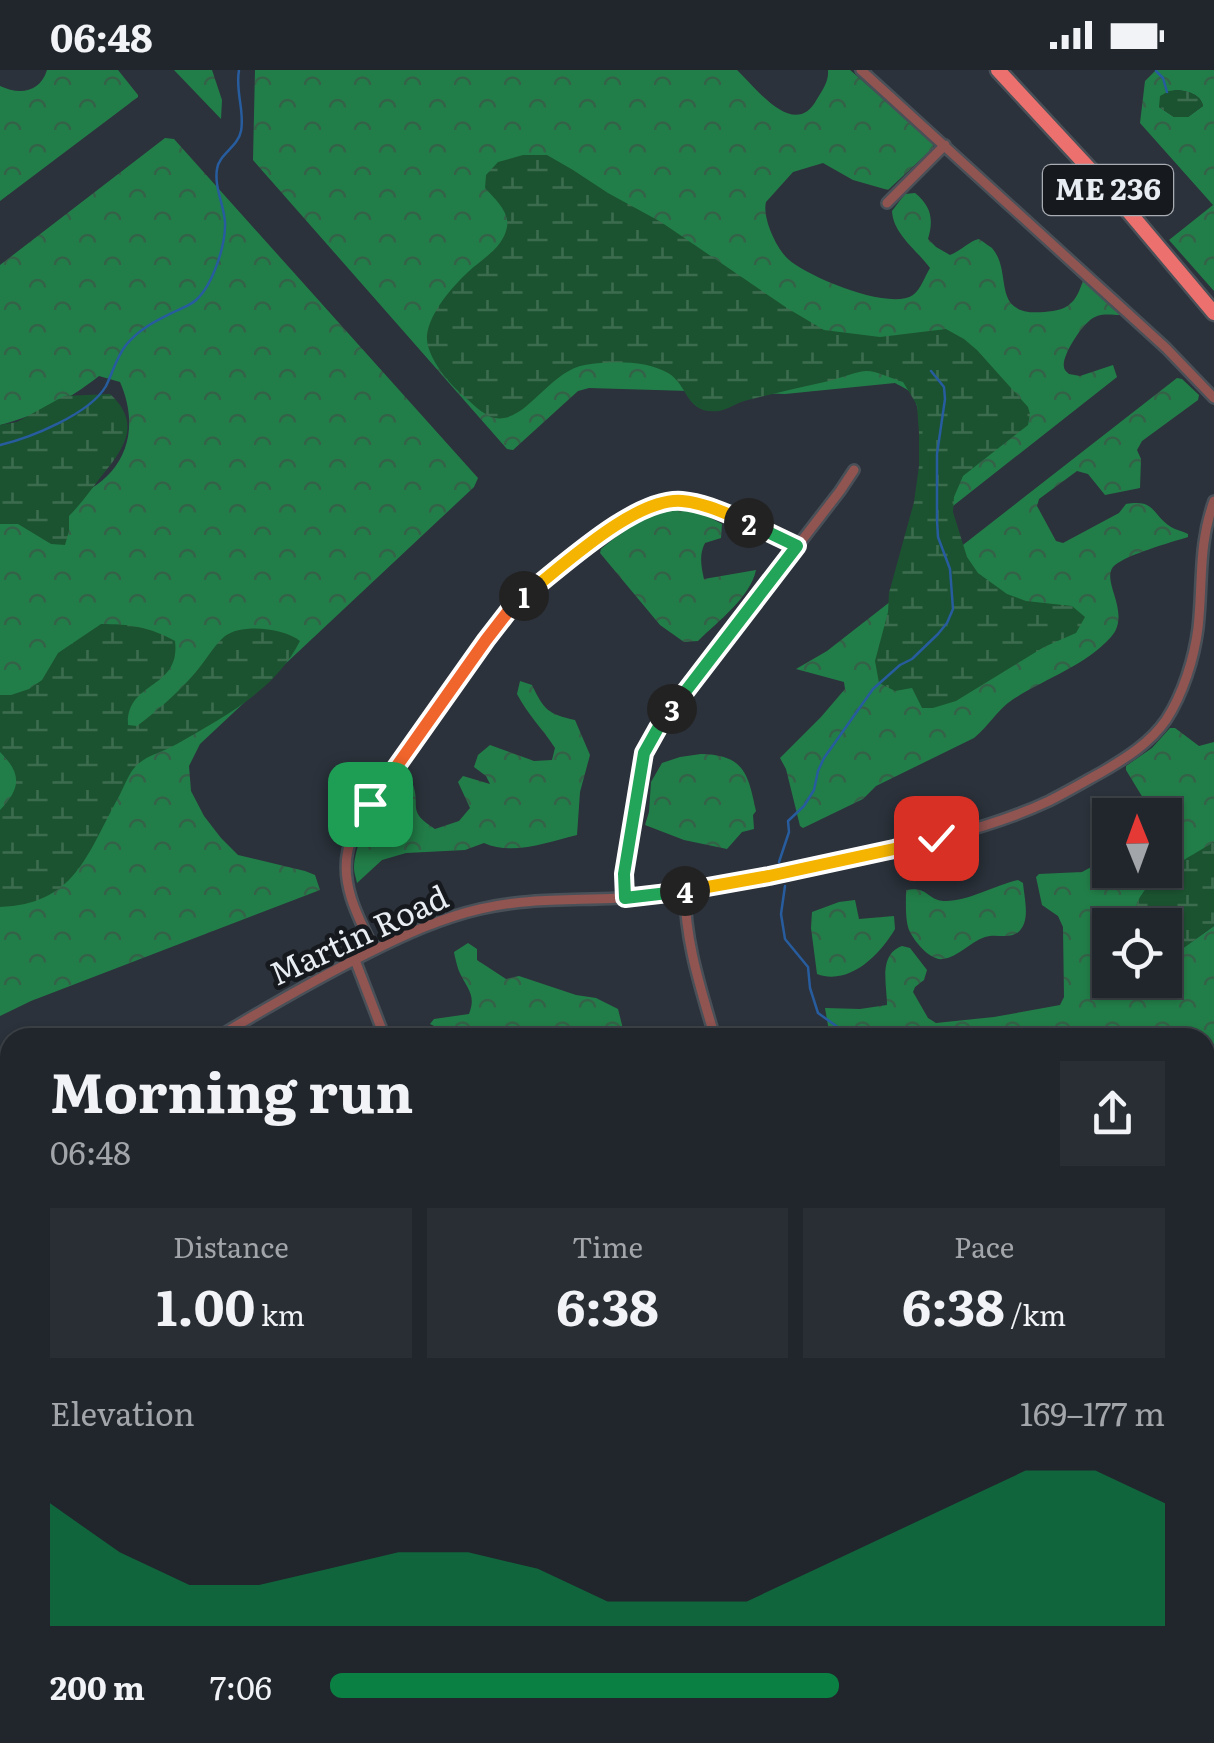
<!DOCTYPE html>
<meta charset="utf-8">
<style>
body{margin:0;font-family:Literata,serif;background:#282e34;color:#f1f3f6;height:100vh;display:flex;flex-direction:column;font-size:38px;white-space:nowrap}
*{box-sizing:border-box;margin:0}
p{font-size:32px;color:#a2a5a9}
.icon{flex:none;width:55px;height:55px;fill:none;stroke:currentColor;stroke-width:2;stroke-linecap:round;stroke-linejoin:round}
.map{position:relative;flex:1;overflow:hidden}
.details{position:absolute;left:0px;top:958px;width:1215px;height:718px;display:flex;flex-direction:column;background:#20262c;border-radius:30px 30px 0 0;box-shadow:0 2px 8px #0004,0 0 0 2px #3d4348}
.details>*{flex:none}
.needle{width:65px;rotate:359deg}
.tools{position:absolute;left:1092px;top:728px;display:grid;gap:20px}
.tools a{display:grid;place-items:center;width:90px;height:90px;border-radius:0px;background:#20262c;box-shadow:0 2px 8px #0004,0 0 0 2px #3d4348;font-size:50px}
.pin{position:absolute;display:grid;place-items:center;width:85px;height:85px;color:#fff;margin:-42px;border-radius:20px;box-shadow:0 5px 15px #0006}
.km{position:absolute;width:50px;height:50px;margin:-25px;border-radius:50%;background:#222;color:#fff;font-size:28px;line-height:50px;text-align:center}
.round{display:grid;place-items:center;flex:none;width:105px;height:105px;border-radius:0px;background:#282e34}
.headline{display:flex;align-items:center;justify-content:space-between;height:170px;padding:0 50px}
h1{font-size:55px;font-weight:700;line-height:75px}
.stats{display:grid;grid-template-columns:repeat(3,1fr);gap:15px;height:170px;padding:10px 50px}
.stats div{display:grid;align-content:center;border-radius:0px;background:#282e34;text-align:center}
.stats b{font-size:50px;font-weight:700}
.stats small{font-size:28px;font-weight:400}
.stats p{font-size:28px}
.chart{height:280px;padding:20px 50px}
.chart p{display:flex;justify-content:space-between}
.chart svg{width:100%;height:180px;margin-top:10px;fill:#0b8043;opacity:.7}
ul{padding:0 50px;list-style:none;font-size:32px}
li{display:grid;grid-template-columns:160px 120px 1fr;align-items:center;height:75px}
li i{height:25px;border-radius:12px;background:#0b8043}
.status{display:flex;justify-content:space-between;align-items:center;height:70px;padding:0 50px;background:#20262c;direction:ltr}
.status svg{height:28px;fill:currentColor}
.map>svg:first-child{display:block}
</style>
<div class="status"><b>06:48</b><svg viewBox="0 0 49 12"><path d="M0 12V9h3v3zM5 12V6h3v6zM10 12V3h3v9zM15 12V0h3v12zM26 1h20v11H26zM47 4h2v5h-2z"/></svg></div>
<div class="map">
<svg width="1214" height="1673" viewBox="0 0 1214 1673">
<defs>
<pattern id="forest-crowns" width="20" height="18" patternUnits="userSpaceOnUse" patternTransform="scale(2.5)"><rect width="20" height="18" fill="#227e48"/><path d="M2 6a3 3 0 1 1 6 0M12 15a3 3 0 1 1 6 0" fill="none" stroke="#346248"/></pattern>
<pattern id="wetland-marsh" width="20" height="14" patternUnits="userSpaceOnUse" patternTransform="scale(2.5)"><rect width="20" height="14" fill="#1b5330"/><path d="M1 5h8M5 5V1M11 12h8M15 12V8" fill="none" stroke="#3c6c4e"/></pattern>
</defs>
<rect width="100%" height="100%" fill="#2b323b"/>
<!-- forest -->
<path fill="url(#forest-crowns)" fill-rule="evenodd" d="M 47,0 L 118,0 L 138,25 L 138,27 L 0,131 L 0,16 C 19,25 40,23 47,0 Z
M 174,0 L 212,0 L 222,30 L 221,49 Z
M 255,0 L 737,0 C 756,18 795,71 817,29 C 823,19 829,11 828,0 L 850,0 L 934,73 L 933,78 L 888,120 L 853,110 L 823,93 L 793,102 L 766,132 C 762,147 776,178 788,189 C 808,207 889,241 913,225 C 921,219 925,206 930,198 C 917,180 893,164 892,141 L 905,124 L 915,123 C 931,136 934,149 928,169 L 936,177 L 950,185 C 961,181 969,171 979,169 C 981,170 990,177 992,178 C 1015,204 986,251 1053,241 C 1073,238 1078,226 1083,210 L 1120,245 C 1113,245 1102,243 1095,247 C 1084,251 1061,286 1064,297 C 1064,300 1067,302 1069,304 L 1080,306 L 1113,295 L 1117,307 L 925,458 C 923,429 925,350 914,328 C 910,319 902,317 895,313 L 785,324 L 589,318 L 578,321 L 513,380 L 507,379 L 253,90 Z
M 1156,0 L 1214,0 L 1214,221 L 1169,170 L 1213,135 L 1140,53 L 1145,11 ZM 1177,20 C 1187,21 1201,24 1203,36 L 1188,47 L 1174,47 L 1159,37 L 1167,22 Z
M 165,68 L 174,69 L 478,408 L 474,417 L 200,674 L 189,696 L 191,721 L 204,746 L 221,768 L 238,785 L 305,801 L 315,805 L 320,820 L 31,931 L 0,946 L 0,442 C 20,438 41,436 61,431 C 120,415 144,367 120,312 L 99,306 C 66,332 40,344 0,355 L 0,195 Z
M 1177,308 L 1182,309 L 1199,325 L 1198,330 L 1142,371 L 1137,380 L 1141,389 L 1140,418 L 1105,425 L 1088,404 L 1077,401 L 1039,429 L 1037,436 L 1056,471 L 1063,473 L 1119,443 L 1126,434 C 1156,429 1151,444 1171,457 C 1176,460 1182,461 1188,464 L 1188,467 C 1169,473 1129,484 1115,495 C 1098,509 1133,542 1111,567 C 1085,596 1044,609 1012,630 C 996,641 989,656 974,668 L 876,716 L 863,729 L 803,758 L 800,756 L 786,699 L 780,688 L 821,647 L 845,619 L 844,612 L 796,599 L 827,581 Z
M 681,439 L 701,443 L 722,454 L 721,468 L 705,473 C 699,484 701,496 704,509 L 756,500 C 750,528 718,551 698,571 L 684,572 L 660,555 L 600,483 L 601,479 C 626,459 648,441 681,439 Z
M 520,611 L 532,615 C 544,640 548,644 575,650 L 590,685 L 580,722 L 577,765 C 547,772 513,786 484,773 L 465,780 L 406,783 L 382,790 L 357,813 C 356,808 354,803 354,798 C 354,775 377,724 396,712 C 403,708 405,710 412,712 C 422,737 405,740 435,759 L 459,751 L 470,738 L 458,712 L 463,706 L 490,714 L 486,706 L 474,697 L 478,685 L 490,675 L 534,691 L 552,690 L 555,678 C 542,658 528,645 517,624 Z
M 1170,658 L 1175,658 L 1199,676 L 1214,672 L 1214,772 L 1145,820 L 1137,833 L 1134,855 L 1110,855 L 1110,910 L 1165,910 L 1165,891 L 1214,856 L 1214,1192 L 1205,1190 L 1205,968 L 830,967 L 825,938 L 860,939 L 887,935 C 887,914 878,885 902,876 L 910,878 L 927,900 L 924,910 L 915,917 L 913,922 L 928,948 L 936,953 L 994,947 L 1060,935 L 1064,927 L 1063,857 L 1058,846 L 1042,835 L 1036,807 L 1039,804 L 1082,802 L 1110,787 L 1110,800 L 1165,800 L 1165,745 L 1149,745 L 1143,728 L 1126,700 L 1126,696 L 1152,678 Z
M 701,684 C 744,685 748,703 756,741 L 753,745 L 754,759 L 742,762 L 727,779 L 684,770 L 645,755 L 649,742 L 651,712 L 662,693 L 680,687 Z
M 1018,810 L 1023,813 C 1024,826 1030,848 1021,859 C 1013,871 997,863 985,867 C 970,872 958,887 943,889 C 930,891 914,871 909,860 C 905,849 906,832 906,820 C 929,816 926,830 944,831 C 966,832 996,815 1018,810 Z
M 855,830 L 859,849 L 894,846 L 895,859 C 880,885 849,916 817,904 L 811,858 L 812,842 L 839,832 Z
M 468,873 L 477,879 L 477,890 L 506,909 L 519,906 L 576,925 L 596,928 L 618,939 L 625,967 L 468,967 L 458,956 L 436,957 L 430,954 L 434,949 L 469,944 C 477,924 466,918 459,901 C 458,899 454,884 454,882 Z
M 10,1122 L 10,1221 L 0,1211 L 0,1125 Z
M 1205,1244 L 1214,1248 L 1214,1379 L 1205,1372 Z
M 1205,1431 L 1214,1439 L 1214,1673 L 616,1673 L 619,1665 L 1205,1665 Z
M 0,1568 L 10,1570 L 10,1665 L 51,1665 L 47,1673 L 0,1673 Z
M 268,1665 L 357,1665 L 354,1673 L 273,1673 Z"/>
<!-- wetland -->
<path fill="url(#wetland-marsh)" d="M 1177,20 C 1187,21 1201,24 1203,36 L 1188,47 L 1174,47 L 1159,37 L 1160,26 L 1169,21 Z
M 523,85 L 547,85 L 573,100 L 608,123 L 661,152 L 787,238 L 824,260 L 880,267 L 946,259 L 964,269 L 977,280 L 1028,337 L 1030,344 L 1028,355 L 963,406 L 954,427 L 953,442 L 967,487 L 978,503 L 1007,524 L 1026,531 L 1072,536 L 1085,547 L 1076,563 L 1044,577 L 956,631 L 933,638 L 922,638 L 912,618 L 895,621 L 879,613 L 875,591 L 888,542 L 889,523 L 914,432 L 919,396 L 919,363 L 917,335 L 903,312 C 892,309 878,301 866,301 C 855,302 841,308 829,311 C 802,317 775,323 748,330 C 738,332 729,339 719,341 C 685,345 689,315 668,303 C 645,290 610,291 585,295 C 553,300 530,344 504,348 C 489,351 477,338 466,328 C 450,315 425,286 427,265 C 430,242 452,217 468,202 C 483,188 503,178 507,157 C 510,142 494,128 485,118 L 486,105 L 498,92 Z
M 110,324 C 143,354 123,380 100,408 C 90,421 81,434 69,446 L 69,461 L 65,475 L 51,474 L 18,454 L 0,454 L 0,355 L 17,352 L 64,326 Z
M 101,554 C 129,554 150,557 175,571 C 181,620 126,610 128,655 L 137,656 C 158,640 178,623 195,603 C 205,592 214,575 225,566 C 242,553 285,558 300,571 C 275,621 223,647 177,674 C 165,681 145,686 136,696 C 128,704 123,720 117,730 C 86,787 74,834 0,837 L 0,740 C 21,718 22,704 0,682 L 0,625 L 11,625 L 29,619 L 42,610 L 58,583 Z
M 1214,772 L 1214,856 L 1165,891 L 1165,855 L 1134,855 C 1135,847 1135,838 1138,831 C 1148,808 1193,785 1214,772 Z
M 823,1665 L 1096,1665 L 1088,1673 L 825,1673 Z"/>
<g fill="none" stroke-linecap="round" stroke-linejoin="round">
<!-- stream -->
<path stroke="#275c9e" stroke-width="2.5" d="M 1156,1 L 1163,8 L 1167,22
M 0,375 C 30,368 90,344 106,316 C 113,302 116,288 126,275 C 140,258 156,251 176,241 C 182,238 191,235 196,230 C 213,215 226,174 225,152 C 224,135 214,117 217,99 C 219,84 238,77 241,61 C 245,41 235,22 239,0
M 779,792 L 789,762 L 788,751 L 804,736 L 814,720 L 818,701 L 824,688 L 873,619 L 900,595 L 912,589 L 938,564 L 947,553 L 953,539 L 950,499 L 938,467 L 937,450 L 937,384 L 945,329 L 944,317 L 931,301
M 785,816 L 781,844 L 785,869 L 808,897 L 810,918 L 818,943 L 853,968
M 1205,1197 L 1214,1198"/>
<!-- street casing -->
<g stroke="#495058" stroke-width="14">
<path id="street" d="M 861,0 L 1166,278 L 1214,328
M 887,133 L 945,75
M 685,821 C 685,872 701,919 715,968
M 625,828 L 624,803 L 637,713 L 644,683 L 657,658 L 840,421 L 854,400
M 374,880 C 359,849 340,815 348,780 C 358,740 400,691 423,657 C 451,618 477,576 508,541 C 525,522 547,508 567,493 C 595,471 626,438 662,432 C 705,425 758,457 797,476
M 355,890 L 385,968
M 216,968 C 266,938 316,909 368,883 C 404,865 441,848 480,839 C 534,826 591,832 646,826 C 704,819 759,807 816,795 C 892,779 979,764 1049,731 C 1067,722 1084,712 1102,702 C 1126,688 1150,673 1166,650 C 1183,624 1194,589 1198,558 C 1203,513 1198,475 1214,431
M 0,1062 L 10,1059
M 0,1518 L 10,1503
M 175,1673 L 194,1665"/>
</g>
<!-- secondary casing -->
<g stroke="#495058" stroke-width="18">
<path id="secondary" d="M 0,1411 L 10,1418
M 250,1665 L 255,1673"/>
</g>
<!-- primary casing -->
<g stroke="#495058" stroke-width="19">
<path id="primary" d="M 998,0 L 1124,136 L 1214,243"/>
</g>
<!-- street -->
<use href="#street" stroke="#905451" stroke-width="9"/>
<!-- secondary -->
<use href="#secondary" stroke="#c46461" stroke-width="12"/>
<!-- primary -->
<use href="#primary" stroke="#ec706d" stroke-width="14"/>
</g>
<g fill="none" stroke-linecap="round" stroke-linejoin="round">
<!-- split-1 casing -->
<g stroke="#fff" stroke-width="20">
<path id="split-1" d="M 370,734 L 486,570 L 510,539 L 524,526"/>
</g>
<!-- split-2 casing -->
<g stroke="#fff" stroke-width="20">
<path id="split-2" d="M 524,526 C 562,497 635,427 682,431 C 705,433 727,444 749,453"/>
</g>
<!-- split-3 casing -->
<g stroke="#fff" stroke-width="20">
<path id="split-3" d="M 672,639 L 797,476 L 749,453"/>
</g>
<!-- split-4 casing -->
<g stroke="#fff" stroke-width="20">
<path id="split-4" d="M 672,639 L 658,658 L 644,683 L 624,804 L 625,828 L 685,821"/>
</g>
<!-- split-5 casing -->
<g stroke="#fff" stroke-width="20">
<path id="split-5" d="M 685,821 L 769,806 L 894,779 L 936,768"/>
</g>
<!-- split-1 -->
<use href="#split-1" stroke="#f0652b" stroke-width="12"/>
<!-- split-2 -->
<use href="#split-2" stroke="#f5b400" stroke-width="12"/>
<!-- split-3 -->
<use href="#split-3" stroke="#22a559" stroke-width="12"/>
<!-- split-4 -->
<use href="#split-4" stroke="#22a559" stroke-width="12"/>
<!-- split-5 -->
<use href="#split-5" stroke="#f5b400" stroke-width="12"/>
</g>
<g text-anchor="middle" stroke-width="9" stroke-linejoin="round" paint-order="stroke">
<!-- shield labels -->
<rect fill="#16191d" stroke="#a9adb3" stroke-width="2.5" x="1043" y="95" width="130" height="50" rx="8"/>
<g font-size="30" font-weight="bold" fill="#e8edf3">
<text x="1108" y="130">ME 236</text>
</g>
<!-- street labels -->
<g font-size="32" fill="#e8edf3" stroke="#16191d">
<text transform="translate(359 866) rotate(-25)" y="11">Martin Road</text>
</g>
</g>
</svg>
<div class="tools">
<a><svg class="needle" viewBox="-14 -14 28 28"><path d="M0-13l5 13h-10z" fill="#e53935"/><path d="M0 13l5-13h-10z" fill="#a2a5a9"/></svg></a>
<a><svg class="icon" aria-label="locate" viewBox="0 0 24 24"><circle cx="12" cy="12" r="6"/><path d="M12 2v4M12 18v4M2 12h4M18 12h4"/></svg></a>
</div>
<div class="pin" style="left:370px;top:734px;background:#1e9e55"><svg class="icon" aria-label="arrive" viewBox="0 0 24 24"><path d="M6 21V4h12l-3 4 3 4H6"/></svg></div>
<div class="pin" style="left:936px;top:768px;background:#d93025"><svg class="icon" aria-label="check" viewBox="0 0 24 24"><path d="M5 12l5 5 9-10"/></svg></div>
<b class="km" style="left:524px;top:526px">1</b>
<b class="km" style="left:749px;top:453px">2</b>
<b class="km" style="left:672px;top:639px">3</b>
<b class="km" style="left:685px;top:821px">4</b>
<section class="details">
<div class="headline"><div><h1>Morning run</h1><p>06:48</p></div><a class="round"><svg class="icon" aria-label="share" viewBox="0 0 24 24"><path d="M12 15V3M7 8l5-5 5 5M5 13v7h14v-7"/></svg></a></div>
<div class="stats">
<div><p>Distance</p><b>1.00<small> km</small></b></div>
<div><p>Time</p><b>6:38</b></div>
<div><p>Pace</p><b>6:38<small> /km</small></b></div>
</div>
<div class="chart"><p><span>Elevation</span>169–177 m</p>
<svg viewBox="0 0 160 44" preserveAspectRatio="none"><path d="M0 44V14L10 26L20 34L30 34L40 30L50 26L60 26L70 30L80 38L90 38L100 38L110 30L120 22L130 14L140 6L150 6L160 14V44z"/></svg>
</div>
<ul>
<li><b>200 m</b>7:06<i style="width:61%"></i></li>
</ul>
</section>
</div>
